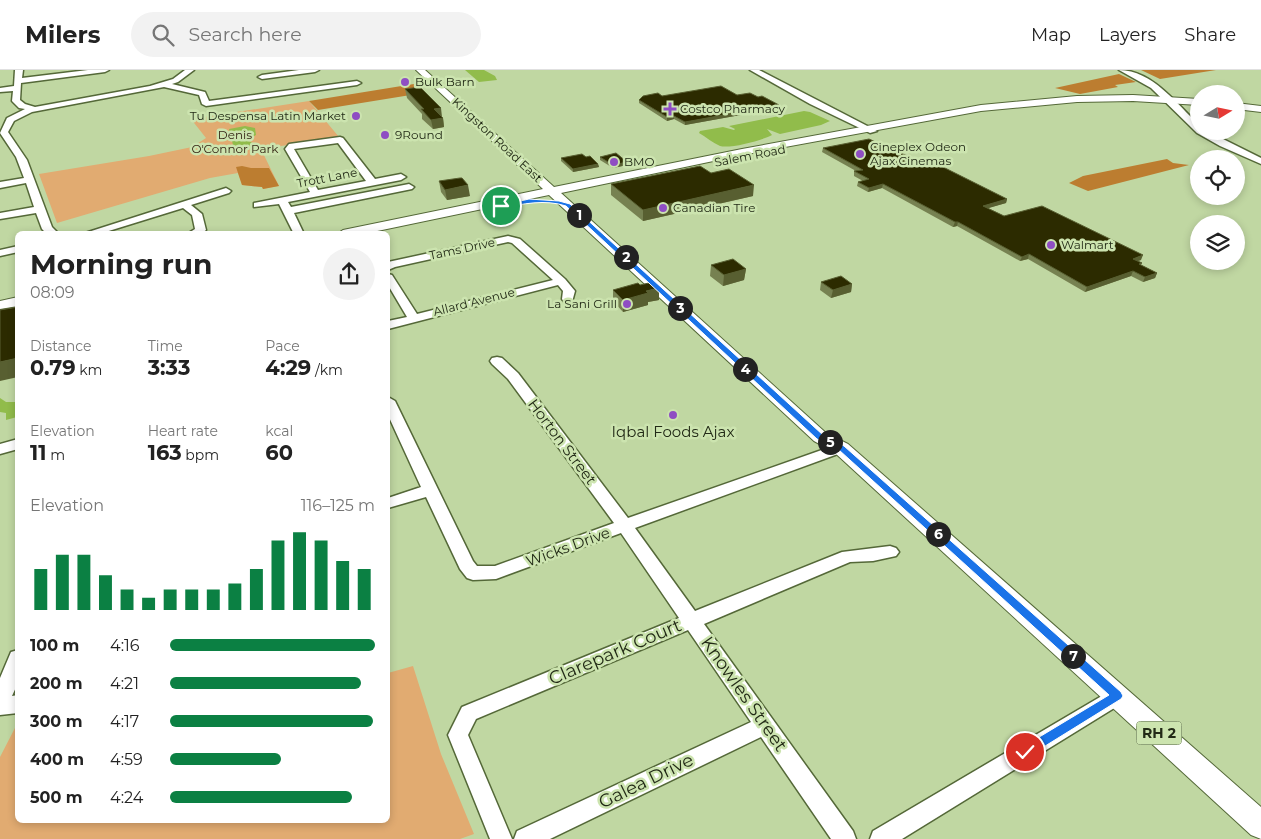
<!DOCTYPE html>
<meta charset="utf-8">
<style>
body{margin:0;font-family:Montserrat,sans-serif;background:#f2f2f2;color:#222;height:100vh;display:flex;flex-direction:column;font-size:19px;white-space:nowrap}
*{box-sizing:border-box;margin:0}
p{font-size:16px;color:#767676}
.icon{flex:none;width:28px;height:28px;fill:none;stroke:currentColor;stroke-width:2;stroke-linecap:round;stroke-linejoin:round}
.map{position:relative;flex:1;overflow:hidden}
.panel{position:absolute;left:15px;top:161px;width:375px;height:592px;display:flex;flex-direction:column;background:#fff;border-radius:8px;box-shadow:0 2px 8px #0003}
.panel>*{flex:none}
.needle{width:32px;rotate:80deg}
.buttons{position:absolute;left:1190px;top:15px;display:grid;gap:10px}
.buttons a{display:grid;place-items:center;width:55px;height:55px;border-radius:50%;background:#fff;box-shadow:0 2px 8px #0003;font-size:25px}
.pin{position:absolute;display:grid;place-items:center;width:42px;height:42px;color:#fff;margin:-21px;border:2px solid #fff;border-radius:50%;box-shadow:0 1px 5px #0007}
.km{position:absolute;width:25px;height:25px;margin:-12px;border-radius:50%;background:#222;color:#fff;font-size:14px;line-height:25px;text-align:center}
.round{display:grid;place-items:center;flex:none;width:52px;height:52px;border-radius:26px;background:#f2f2f2}
.headline{display:flex;align-items:center;justify-content:space-between;height:85px;padding:0 15px}
h1{font-size:28px;font-weight:700;line-height:38px}
.metrics{display:grid;grid-template-columns:repeat(3,1fr);gap:8px;height:85px;padding:5px 15px}
.metrics div{display:grid;align-content:center}
.metrics b{font-size:21px;font-weight:700}
.metrics small{font-size:14px;font-weight:400}
.metrics p{font-size:14px}
.chart{height:140px;padding:10px 15px}
.chart p{display:flex;justify-content:space-between}
.chart svg{width:100%;height:90px;margin-top:5px;stroke:#0b8043;stroke-width:6}
ul{padding:0 15px;list-style:none;font-size:16px}
li{display:grid;grid-template-columns:80px 60px 1fr;align-items:center;height:38px}
li i{height:12px;border-radius:6px;background:#0b8043}
header{display:flex;align-items:center;gap:30px;box-sizing:border-box;height:70px;padding:0 25px;background:#fff;border-bottom:1px solid #e0e0e0}
header strong{font-size:24px}
nav{display:flex;gap:28px;margin-inline-start:auto;font-size:18px}
.search{width:350px;height:45px;background:#f2f2f2;display:flex;align-items:center;gap:12px;box-sizing:border-box;padding:0 18px;border-radius:28px;color:#767676;font-size:19px}
.map>svg:first-child{display:block}
</style>
<header>
<strong>Milers</strong>
<div class="search"><svg class="icon" aria-label="search" viewBox="0 0 24 24"><circle cx="10" cy="10" r="6"/><path d="M15 15l6 6"/></svg>Search here</div>
<nav><a>Map</a><a>Layers</a><a>Share</a></nav>
</header>
<div class="map">
<svg width="1261" height="769" viewBox="0 0 1261 769">
<rect width="100%" height="100%" fill="#c0d7a2"/>
<!-- green -->
<path fill="#e1ab71" d="M 309,31 L 339,67 L 281,76 L 280,78 L 262,81 L 279,116 L 263,119 L 262,117 L 242,115 L 238,103 L 210,108 L 57,153 L 39,104 L 149,86 L 192,77 L 206,68 L 191,49 Z
M 413,596 L 441,684 L 474,764 L 460,769 L 0,769 L 0,687 L 17,654 L 18,751 L 388,751 L 388,603 Z"/>
<!-- forest -->
<path fill="#bc7d30" d="M 1141,0 L 1216,0 L 1160,9 Z
M 1119,4 L 1136,12 L 1115,15 L 1118,17 L 1080,24 L 1055,18 Z
M 420,13 L 423,23 L 318,40 L 309,31 Z
M 1167,89 L 1173,93 L 1189,95 L 1088,121 L 1069,113 L 1083,106 Z
M 242,96 L 251,98 L 269,98 L 279,116 L 263,119 L 262,117 L 242,115 L 236,97 Z"/>
<!-- water -->
<path fill="#91bc4b" d="M 465,0 L 484,0 L 495,6 L 497,10 L 479,12 Z
M 804,41 L 810,42 L 830,51 L 821,55 L 780,64 L 767,59 L 772,65 C 763,70 730,79 720,76 C 713,73 706,67 699,63 L 700,61 L 723,57 L 734,60 L 735,59 L 729,56 Z
M 245,56 L 255,58 L 256,65 L 247,70 L 256,75 L 240,77 L 233,75 L 229,59 Z
M 0,328 L 6,332 L 17,332 L 17,347 L 6,350 L 6,343 L 0,342 Z"/>
<g fill="none" stroke-linecap="round" stroke-linejoin="round">
<!-- minor casing -->
<g stroke="#546838" stroke-width="3">
<path id="minor" d="M 15,0 L 23,0 L 22,8 L 88,0 L 109,0 L 105,2 L 21,13 L 20,30 L 25,34 L 35,37 L 150,16 L 173,9 L 185,0 L 194,0 L 178,12 L 172,14 L 205,22 L 209,31 L 357,11 L 361,13 L 357,15 L 206,36 L 202,34 L 199,25 L 164,17 L 32,42 L 14,51 L 8,62 L 27,90 L 52,157 L 59,164 L 47,164 L 42,159 L 36,143 L 0,149 L 0,143 L 34,137 L 26,113 L 0,118 L 0,112 L 24,108 L 16,87 L 0,63 L 7,48 L 25,39 L 19,38 L 12,31 L 13,21 L 0,22 L 0,18 L 14,16 Z
M 299,0 L 319,0 L 315,2 L 262,9 L 258,7 L 262,5 Z
M 750,0 L 759,0 L 877,61 L 870,63 L 810,34 Z
M 1119,0 C 1152,0 1177,34 1199,55 L 1199,61 L 1207,61 L 1261,88 L 1261,94 L 1220,76 L 1197,63 L 1151,18 Z
M 340,67 L 343,68 L 375,109 L 401,104 L 406,107 L 401,110 L 288,132 L 291,137 L 409,114 L 414,117 L 412,119 L 294,143 L 304,164 L 294,164 L 279,134 L 254,137 L 254,133 L 310,122 L 285,79 L 289,74 ZM 338,73 L 366,111 L 318,120 L 294,79 Z
M 226,118 L 231,121 L 229,123 L 191,135 L 202,144 L 206,160 L 201,164 L 187,164 L 195,159 L 192,145 L 183,138 L 99,164 L 82,164 Z
M 508,166 L 520,169 L 565,209 L 575,221 L 572,232 L 564,232 L 562,229 L 563,221 L 558,215 L 388,259 L 388,251 L 407,247 L 388,215 L 388,204 L 392,205 L 417,244 L 553,210 L 512,173 L 508,172 L 395,197 L 388,200 L 388,192 Z
M 18,176 L 18,182 L 0,186 L 0,180 Z
M 497,287 L 502,288 L 518,303 L 628,448 L 836,375 L 846,375 L 848,378 L 846,381 L 635,458 L 695,541 L 842,482 L 890,476 L 896,478 L 899,482 L 896,486 L 873,491 L 850,492 L 704,554 L 853,761 L 856,769 L 831,769 L 761,667 L 550,769 L 514,769 L 517,761 L 751,652 L 688,560 L 476,649 L 468,665 L 512,769 L 490,769 L 448,665 L 462,637 L 679,548 L 621,463 L 496,509 L 473,510 L 467,508 L 460,499 L 426,427 L 388,438 L 388,428 L 421,417 L 388,345 L 388,327 L 395,331 L 473,491 L 477,496 L 495,496 L 614,453 L 508,309 L 492,294 L 490,291 L 492,288 Z
M 18,369 L 18,379 L 0,384 L 0,374 Z
M 18,580 L 18,613 L 12,626 L 18,625 L 18,643 L 0,645 L 0,608 L 11,582 Z
M 1117,617 L 1124,620 L 1127,626 L 1124,632 L 902,769 L 870,769 L 873,761 Z"/>
</g>
<!-- major casing -->
<g stroke="#546838" stroke-width="2">
<path id="major" d="M 416,0 L 425,0 L 554,117 L 742,79 L 981,35 L 1077,26 L 1133,25 L 1199,29 L 1199,35 L 1133,31 L 1077,32 L 981,41 L 742,85 L 561,123 L 826,363 L 848,374 L 1261,737 L 1261,769 L 1251,765 L 834,382 L 814,371 L 549,125 L 363,164 L 337,164 L 343,160 L 543,119 Z
M 1236,33 L 1261,36 L 1261,42 L 1236,39 Z
M 18,227 L 18,236 L 0,239 L 0,231 Z"/>
</g>
<!-- minor -->
<use href="#minor" fill="#fff" fill-rule="evenodd"/>
<!-- major -->
<use href="#major" fill="#fff" fill-rule="evenodd"/>
</g>
<!-- wall -->
<path fill="#768151" d="M 405,19 L 443,48 L 444,57 L 433,59 L 422,49 L 422,44 L 407,28 Z
M 737,25 L 758,27 L 779,35 L 779,38 L 685,55 L 674,49 L 667,51 L 639,33 L 639,30 L 662,26 Z
M 823,78 L 1007,129 L 1006,133 L 988,138 L 1004,146 L 1141,190 L 1138,191 L 1142,193 L 1141,195 L 1157,203 L 1155,208 L 1143,212 L 1131,206 L 1085,222 L 1028,189 L 1020,191 L 957,156 L 953,157 L 882,118 L 868,122 L 857,116 L 858,112 L 863,111 L 854,106 L 854,101 L 856,101 L 822,82 Z
M 586,87 L 598,94 L 599,97 L 573,102 L 561,91 L 561,88 Z
M 600,87 L 627,92 L 627,95 L 613,98 L 600,90 Z
M 711,103 L 753,126 L 643,151 L 611,125 L 611,114 Z
M 439,111 L 470,126 L 447,130 L 441,122 Z
M 711,195 L 746,199 L 744,210 L 723,216 L 710,206 Z
M 821,212 L 852,214 L 851,222 L 831,228 L 820,220 Z
M 640,215 L 659,230 L 648,232 L 648,235 L 623,242 L 613,231 L 613,220 Z"/>
<!-- shaded-wall -->
<path fill="#585f31" d="M 779,35 L 779,38 L 685,55 L 685,52 Z
M 441,38 L 442,47 L 434,39 Z
M 674,46 L 674,49 L 667,51 L 667,47 Z
M 443,48 L 444,57 L 433,59 L 431,50 Z
M 627,92 L 627,95 L 613,98 L 613,95 Z
M 598,94 L 599,97 L 573,102 L 573,99 Z
M 883,114 L 882,118 L 868,122 L 869,118 Z
M 468,115 L 470,126 L 447,130 L 445,120 Z
M 754,115 L 753,126 L 643,151 L 643,140 Z
M 1007,129 L 1006,133 L 982,140 L 983,136 Z
M 955,152 L 958,152 L 957,156 L 953,157 Z
M 1029,184 L 1028,189 L 1020,191 L 1022,187 Z
M 1143,185 L 1141,190 L 1131,193 L 1133,189 Z
M 746,199 L 744,210 L 723,216 L 724,205 Z
M 1133,201 L 1131,206 L 1085,222 L 1087,217 Z
M 1157,203 L 1155,208 L 1143,212 L 1145,207 Z
M 852,214 L 851,222 L 831,228 L 833,220 Z
M 659,218 L 659,230 L 648,232 L 648,235 L 623,242 L 623,230 L 646,221 Z
M 18,288 L 18,307 L 0,311 L 0,292 Z"/>
<!-- building -->
<path fill="#2c2b00" stroke="#585f31" d="M 721,16 L 737,25 L 750,23 L 758,27 L 762,26 L 779,35 L 685,52 L 674,46 L 667,47 L 639,30 L 643,26 L 658,23 L 662,26 Z
M 420,17 L 441,38 L 434,39 L 443,48 L 431,50 L 421,39 L 424,39 L 405,19 Z
M 869,69 L 914,89 L 935,93 L 1007,129 L 983,136 L 1004,146 L 1042,136 L 1143,185 L 1133,189 L 1142,193 L 1139,194 L 1157,203 L 1145,207 L 1133,201 L 1087,217 L 1029,184 L 1022,187 L 958,152 L 955,152 L 883,114 L 869,118 L 858,112 L 869,109 L 854,101 L 863,100 L 823,78 Z
M 616,83 L 627,92 L 613,95 L 600,87 Z
M 582,84 L 586,87 L 590,86 L 598,94 L 573,99 L 561,88 Z
M 700,96 L 711,103 L 729,99 L 754,115 L 643,140 L 611,114 Z
M 460,108 L 462,108 L 468,115 L 445,120 L 439,111 Z
M 733,189 L 746,199 L 724,205 L 711,195 Z
M 841,206 L 852,214 L 833,220 L 821,212 Z
M 653,212 L 659,218 L 646,221 L 648,223 L 623,230 L 613,220 L 638,213 L 640,215 Z
M 18,237 L 18,288 L 0,292 L 0,240 Z"/>
<!-- route -->
<path fill="#1a73e8" stroke="#fff" d="M 529,129 L 559,131 L 570,134 L 823,365 L 844,376 L 1121,622 L 1123,626 L 1121,629 L 1029,686 L 1025,687 L 1021,686 L 1019,682 L 1021,678 L 1109,625 L 839,380 L 817,369 L 566,136 C 545,129 523,134 501,138 L 499,136 Z"/>
<!-- markers -->
<g fill="#8f4ec3" stroke="#cce4af" stroke-width="2">
<circle cx="405" cy="12" r="5"/>
<path d="M667.5 31.5h5v5h5v5h-5v5h-5v-5h-5v-5h5z"/>
<circle cx="356" cy="46" r="5"/>
<circle cx="385" cy="65" r="5"/>
<circle cx="860" cy="84" r="5"/>
<circle cx="614" cy="92" r="5"/>
<circle cx="663" cy="138" r="5"/>
<circle cx="1051" cy="175" r="5"/>
<circle cx="627" cy="234" r="5"/>
<circle cx="673" cy="345" r="5"/>
</g>
<g text-anchor="middle" stroke-width="5" stroke-linejoin="round" paint-order="stroke">
<!-- far-poi labels -->
<g font-size="12" fill="#222a16" stroke="#cce4af" text-anchor="start">
<text x="415" y="16">Bulk Barn</text>
<text x="680" y="43">Costco Pharmacy</text>
<text x="346" y="50" text-anchor="end">Tu Despensa Latin Market</text>
<text x="395" y="69">9Round</text>
<text x="870" y="81">Cineplex Odeon<tspan x="870" dy="14">Ajax Cinemas</tspan></text>
<text x="624" y="96">BMO</text>
<text x="673" y="142">Canadian Tire</text>
<text x="1061" y="179">Walmart</text>
<text x="617" y="238" text-anchor="end">La Sani Grill</text>
</g>
<!-- far-park labels -->
<g font-size="12" fill="#362616" stroke="#cce4af">
<text x="235" y="69">Denis<tspan x="235" dy="14">O'Connor Park</tspan></text>
</g>
<!-- far-street labels -->
<g font-size="12" fill="#222a16" stroke="#cce4af">
<text transform="translate(497 70) rotate(43)" y="4">Kingston Road East</text>
<text transform="translate(750 86) rotate(-11)" y="4">Salem Road</text>
<text transform="translate(327 108) rotate(-11)" y="4">Trott Lane</text>
<text transform="translate(462 179) rotate(-12)" y="4">Tams Drive</text>
<text transform="translate(474 232) rotate(-14)" y="4">Allard Avenue</text>
</g>
<!-- shield labels -->
<rect fill="#cce4af" stroke="#556244" stroke-width="1" x="1136.5" y="651.5" width="45" height="23" rx="4"/>
<g font-size="14" font-weight="bold" fill="#222a16">
<text x="1159" y="668">RH 2</text>
</g>
<!-- poi labels -->
<g font-size="15" fill="#222a16" stroke="#cce4af">
<text x="673" y="367">Iqbal Foods Ajax</text>
</g>
<!-- street labels -->
<g font-size="15" fill="#222a16" stroke="#cce4af">
<text transform="translate(562 372) rotate(53)" y="5">Horton Street</text>
<text transform="translate(568 477) rotate(-20)" y="5">Wicks Drive</text>
</g>
<!-- near-street labels -->
<g font-size="18" fill="#222a16" stroke="#cce4af">
<text transform="translate(615 582) rotate(-23)" y="6">Clarepark Court</text>
<text transform="translate(744 624) rotate(55)" y="6">Knowles Street</text>
<text transform="translate(646 711) rotate(-26)" y="6">Galea Drive</text>
</g>
</g>
</svg>
<div class="buttons">
<a><svg class="needle" viewBox="-14 -14 28 28"><path d="M0-13l5 13h-10z" fill="#e53935"/><path d="M0 13l5-13h-10z" fill="#767676"/></svg></a>
<a><svg class="icon" aria-label="locate" viewBox="0 0 24 24"><circle cx="12" cy="12" r="6"/><path d="M12 2v4M12 18v4M2 12h4M18 12h4"/></svg></a>
<a><svg class="icon" aria-label="layers" viewBox="0 0 24 24"><path d="M12 4l9 5-9 5-9-5zM3 14l9 5 9-5"/></svg></a>
</div>
<div class="pin" style="left:501px;top:136px;background:#1e9e55"><svg class="icon" aria-label="arrive" viewBox="0 0 24 24"><path d="M6 21V4h12l-3 4 3 4H6"/></svg></div>
<div class="pin" style="left:1025px;top:682px;background:#d93025"><svg class="icon" aria-label="check" viewBox="0 0 24 24"><path d="M5 12l5 5 9-10"/></svg></div>
<b class="km" style="left:579px;top:145px">1</b>
<b class="km" style="left:626px;top:187px">2</b>
<b class="km" style="left:680px;top:238px">3</b>
<b class="km" style="left:745px;top:299px">4</b>
<b class="km" style="left:830px;top:372px">5</b>
<b class="km" style="left:938px;top:464px">6</b>
<b class="km" style="left:1073px;top:586px">7</b>
<section class="panel">
<div class="headline"><div><h1>Morning run</h1><p>08:09</p></div><a class="round"><svg class="icon" aria-label="share" viewBox="0 0 24 24"><path d="M12 15V3M7 8l5-5 5 5M5 13v7h14v-7"/></svg></a></div>
<div class="metrics">
<div><p>Distance</p><b>0.79<small> km</small></b></div>
<div><p>Time</p><b>3:33</b></div>
<div><p>Pace</p><b>4:29<small> /km</small></b></div>
</div>
<div class="metrics">
<div><p>Elevation</p><b>11<small> m</small></b></div>
<div><p>Heart rate</p><b>163<small> bpm</small></b></div>
<div><p>kcal</p><b>60</b></div>
</div>
<div class="chart"><p><span>Elevation</span>116–125 m</p>
<svg viewBox="0 0 160 44" preserveAspectRatio="none"><path d="M5 44V24M15 44V17M25 44V17M35 44V27M45 44V34M55 44V38M65 44V34M75 44V34M85 44V34M95 44V31M105 44V24M115 44V10M125 44V6M135 44V10M145 44V20M155 44V24"/></svg>
</div>
<ul>
<li><b>100 m</b>4:16<i style="width:100%"></i></li>
<li><b>200 m</b>4:21<i style="width:93%"></i></li>
<li><b>300 m</b>4:17<i style="width:99%"></i></li>
<li><b>400 m</b>4:59<i style="width:54%"></i></li>
<li><b>500 m</b>4:24<i style="width:89%"></i></li>
</ul>
</section>
</div>
